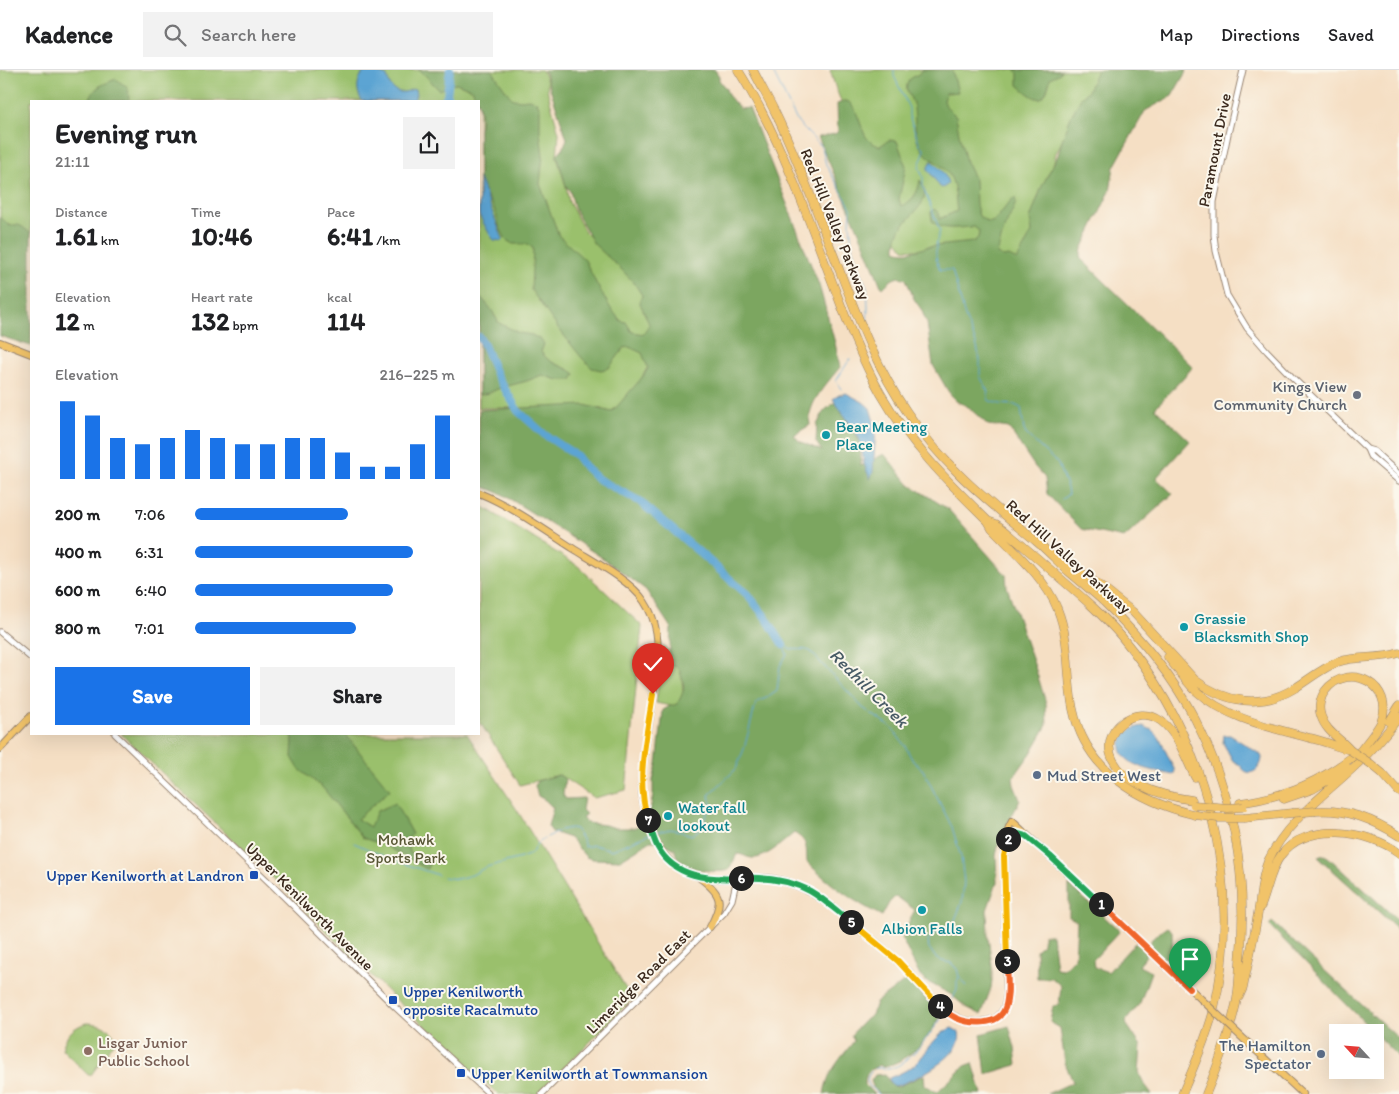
<!DOCTYPE html>
<meta charset="utf-8">
<style>
body{margin:0;font-family:Itim,sans-serif;background:#f2f2f2;color:#202124;height:100vh;display:flex;flex-direction:column;font-size:19px;white-space:nowrap}
*{box-sizing:border-box;margin:0}
p{font-size:16px;color:#757577}
.icon{flex:none;width:28px;height:28px;fill:none;stroke:currentColor;stroke-width:2;stroke-linecap:round;stroke-linejoin:round}
.map{position:relative;flex:1;overflow:hidden}
.side{position:absolute;left:30px;top:30px;width:450px;height:635px;display:flex;flex-direction:column;background:#fff;border-radius:0px;box-shadow:0 5px 20px #0002}
.side>*{flex:none}
.needle{width:32px;rotate:296deg}
.buttons{position:absolute;left:1329px;top:954px;display:grid;gap:10px}
.buttons a{display:grid;place-items:center;width:55px;height:55px;border-radius:0px;background:#fff;box-shadow:0 5px 20px #0002;font-size:25px}
.pin{position:absolute;display:grid;place-items:center;width:42px;height:42px;color:#fff;margin:-51px -21px;border-radius:50% 50% 50% 0;rotate:-45deg;box-shadow:0 0 5px #0007}
.pin .icon{rotate:45deg}
.km{position:absolute;width:25px;height:25px;margin:-12px;border-radius:50%;background:#222;color:#fff;font-size:14px;line-height:25px;text-align:center}
.round{display:grid;place-items:center;flex:none;width:52px;height:52px;border-radius:0px;background:#f2f2f2}
.headline{display:flex;align-items:center;justify-content:space-between;height:85px;padding:0 25px}
h1{font-size:28px;font-weight:700;line-height:38px}
.stats{display:grid;grid-template-columns:repeat(3,1fr);gap:8px;height:85px;padding:5px 25px}
.stats div{display:grid;align-content:center}
.stats b{font-size:25px;font-weight:700}
.stats small{font-size:14px;font-weight:400}
.stats p{font-size:14px}
.chart{height:140px;padding:10px 25px}
.chart p{display:flex;justify-content:space-between}
.chart svg{width:100%;height:90px;margin-top:5px;stroke:#1a73e8;stroke-width:6}
.primary-button{display:flex;gap:10px;margin-top:auto;padding:10px 25px}
.primary-button a{flex:1;height:58px;border-radius:0px;background:#1a73e8;color:#fff;font-size:20px;font-weight:700;line-height:58px;text-align:center}
.primary-button a+a{background:#f2f2f2;color:#202124}
ul{padding:0 25px;list-style:none;font-size:16px}
li{display:grid;grid-template-columns:80px 60px 1fr;align-items:center;height:38px}
li i{height:12px;border-radius:6px;background:#1a73e8}
header{display:flex;align-items:center;gap:30px;box-sizing:border-box;height:70px;padding:0 25px;background:#fff;border-bottom:1px solid #e0e0e0}
header strong{font-size:24px}
nav{display:flex;gap:28px;margin-inline-start:auto;font-size:18px}
.search{width:350px;height:45px;background:#f2f2f2;display:flex;align-items:center;gap:12px;box-sizing:border-box;padding:0 18px;border-radius:0px;color:#757577;font-size:19px}
.map>svg:first-child{display:block}
</style>
<header>
<strong>Kadence</strong>
<div class="search"><svg class="icon" aria-label="search" viewBox="0 0 24 24"><circle cx="10" cy="10" r="6"/><path d="M15 15l6 6"/></svg>Search here</div>
<nav><a>Map</a><a>Directions</a><a>Saved</a></nav>
</header>
<div class="map">
<svg width="1399" height="1024" viewBox="0 0 1399 1024">
<rect width="100%" height="100%" fill="#fbf7ec"/>
<filter id="ink" filterUnits="userSpaceOnUse"><feTurbulence type="fractalNoise" baseFrequency=".02" numOctaves="2"/><feDisplacementMap in="SourceGraphic" scale="10" xChannelSelector="R" yChannelSelector="G"/><feConvolveMatrix kernelMatrix="1 2 1 2 8 2 1 2 1" color-interpolation-filters="sRGB"/></filter>
<filter id="wash" filterUnits="userSpaceOnUse"><feTurbulence type="fractalNoise" baseFrequency=".0096" numOctaves="4" result="noise"/><feDisplacementMap in="SourceGraphic" scale="20" xChannelSelector="R" yChannelSelector="G"/><feGaussianBlur stdDeviation="1.12" result="paint"/><feColorMatrix in="noise" values="0 0 0 0 0 0 0 0 0 0 0 0 0 0 0 0 0 1.4 0 .05"/><feComposite in="paint" operator="in"/></filter>
<g filter="url(#wash)">
<rect width="100%" height="100%" fill="#f5dfc4"/>
<!-- green -->
<path fill="#9ac06c" stroke="#6a7545" d="M 0,0 L 542,0 L 547,11 L 548,23 L 559,63 L 557,87 L 566,116 L 569,132 L 585,162 L 623,198 L 650,229 L 651,291 L 635,320 L 620,335 L 611,342 L 594,337 L 564,340 L 539,340 L 516,338 L 479,338 L 479,31 L 31,31 L 31,165 L 8,154 L 0,161 Z
M 830,0 L 1100,0 L 1056,83 L 1038,160 L 1019,198 L 962,184 L 904,179 L 893,166 L 835,16 Z
M 479,435 L 485,438 L 578,496 L 642,556 L 626,720 L 594,728 L 559,705 L 520,715 L 479,651 Z
M 663,576 L 680,591 L 685,639 L 656,633 Z
M 121,664 L 467,664 L 517,740 L 632,929 L 590,972 L 537,1024 L 498,1024 L 392,926 L 274,809 Z
M 86,953 C 100,953 109,957 117,969 L 91,1005 L 88,1005 L 62,979 C 66,965 72,958 86,953 Z"/>
<!-- forest -->
<path fill="#7ba660" stroke="#5b683f" d="M 418,0 L 492,0 L 509,25 L 513,29 L 522,30 L 528,29 L 536,31 L 540,38 L 540,62 L 543,85 L 540,114 L 559,166 L 585,190 L 596,213 L 611,239 L 621,251 L 626,252 L 632,262 L 644,264 L 649,254 L 640,233 L 642,225 L 634,213 L 622,200 L 594,174 L 575,140 L 570,121 L 566,116 L 557,85 L 563,78 L 567,69 L 544,0 L 715,0 L 719,6 L 719,10 L 726,19 L 728,25 L 740,39 L 749,38 L 819,215 L 835,273 L 840,297 C 828,313 806,333 810,355 L 794,365 L 799,371 L 822,381 L 816,372 L 817,355 L 824,341 L 835,332 L 860,371 L 861,396 L 884,384 L 910,415 L 948,439 L 1006,505 L 1007,517 L 1035,597 L 1046,633 L 1047,655 L 1031,683 L 1013,708 L 1014,715 L 1020,730 L 999,771 L 996,786 L 997,812 L 987,840 L 988,867 L 992,895 L 992,910 L 991,918 L 982,943 L 980,944 L 966,937 L 950,924 L 926,911 L 920,906 L 902,869 L 910,849 L 915,840 L 896,826 L 889,833 L 882,846 C 854,832 829,814 807,792 C 806,777 808,771 794,763 C 784,771 765,790 752,788 C 747,788 743,784 737,784 L 729,800 C 716,804 685,800 677,787 C 676,785 675,782 675,779 L 659,771 L 651,771 L 620,790 L 592,789 L 586,787 L 570,768 L 552,762 L 548,756 L 553,738 L 545,730 L 538,726 L 535,716 L 537,711 L 559,705 L 565,709 L 563,725 L 566,729 L 584,728 L 582,740 L 586,744 L 582,748 L 587,753 L 605,755 L 616,758 L 634,758 L 645,753 L 650,741 L 653,725 L 653,710 L 657,694 L 663,640 L 670,636 L 677,634 C 687,617 684,616 679,598 L 669,594 L 671,558 L 646,520 L 604,489 L 569,466 L 502,424 L 479,415 L 479,340 L 585,335 L 611,342 C 620,335 625,326 633,318 C 639,311 644,306 648,298 L 642,283 L 629,277 L 624,278 L 609,298 L 601,300 L 592,298 L 582,288 L 558,258 L 531,220 L 533,178 L 527,174 L 513,174 L 506,170 L 499,156 L 496,143 L 490,131 L 479,114 L 479,59 C 484,45 478,31 472,19 L 456,13 L 439,20 L 425,5 Z
M 922,0 L 952,0 L 958,22 L 946,23 L 944,31 L 946,36 L 956,46 L 959,64 L 966,92 L 975,110 L 976,135 L 979,146 L 987,152 L 992,152 L 996,149 L 1012,129 L 1015,128 L 1016,133 L 1004,159 L 997,184 L 1003,187 L 1009,186 L 1017,190 L 1032,162 L 1030,149 L 1042,116 L 1058,85 L 1062,70 L 1072,44 L 1083,25 L 1088,21 L 1097,0 L 1187,0 L 1172,26 L 1145,41 L 1114,97 L 1110,121 L 1082,179 L 1080,188 L 1193,297 L 1155,338 L 1190,371 L 1156,408 L 1173,424 L 1124,468 L 1081,459 L 1047,424 L 1045,408 L 1035,397 L 1009,358 L 988,355 L 967,336 L 956,331 L 948,321 L 933,295 L 927,253 L 921,239 L 914,229 L 906,209 C 896,204 890,211 883,218 L 881,216 L 863,171 L 818,67 L 835,64 L 838,61 L 837,34 C 840,33 842,32 845,31 C 856,30 861,61 867,68 C 870,72 875,75 880,76 L 889,70 L 897,71 L 906,96 L 899,129 L 901,136 C 913,131 918,123 920,110 C 934,131 913,141 902,157 C 897,163 896,172 896,180 C 905,184 917,181 926,177 L 973,172 L 978,168 L 979,161 L 974,157 C 960,157 943,162 932,151 L 931,142 L 934,139 L 939,143 L 939,149 L 957,141 C 955,130 956,118 951,108 C 944,94 928,90 921,78 C 912,65 917,48 913,33 C 910,26 904,20 908,12 C 911,6 919,6 922,0 Z
M 1015,0 L 1061,0 L 1060,3 L 1050,8 C 1045,37 1036,31 1018,15 L 1018,3 Z
M 116,9 L 128,18 L 129,31 L 89,31 C 94,16 102,15 116,9 Z
M 0,147 L 10,156 C 19,152 24,158 31,164 L 31,276 L 0,266 Z
M 479,225 L 491,239 L 499,253 L 519,263 L 532,265 L 541,270 L 544,274 L 541,282 C 551,296 563,294 575,304 L 572,310 L 558,310 L 542,305 L 527,311 L 500,318 L 489,323 L 479,325 Z
M 291,664 L 345,664 L 390,720 L 357,749 L 370,757 L 377,741 L 395,733 L 412,764 L 406,771 L 411,784 L 429,794 L 427,799 L 384,775 L 363,768 L 323,718 L 299,699 L 292,687 L 293,668 Z
M 1324,785 L 1328,787 L 1399,851 L 1399,860 L 1318,787 Z
M 1069,815 L 1120,861 L 1093,890 L 1094,897 L 1108,902 L 1135,873 L 1147,884 L 1139,896 L 1151,902 L 1140,933 L 1125,952 L 1141,976 L 1139,1002 L 1143,1012 L 1152,1024 L 1047,1024 L 1073,1012 L 1065,993 L 1060,958 L 1050,952 L 1053,936 L 1059,935 L 1061,916 L 1052,908 L 1037,908 L 1036,880 L 1043,874 L 1043,865 L 1052,865 L 1056,898 L 1063,899 L 1075,888 L 1077,851 L 1069,847 Z
M 1272,852 L 1399,969 L 1399,988 L 1269,855 Z
M 1167,857 L 1172,861 L 1173,897 L 1152,878 L 1150,873 L 1153,867 Z
M 908,909 L 941,945 C 929,969 909,992 882,997 L 880,995 C 869,1000 865,1002 865,1015 L 874,1024 L 824,1024 C 827,1002 841,988 854,971 L 851,965 L 865,950 L 872,945 L 876,932 Z
M 1009,956 L 1015,978 L 1017,995 L 986,1004 L 981,964 Z
M 973,993 L 982,1024 L 880,1024 L 874,1019 L 871,1011 L 875,1005 L 885,1004 L 890,1014 L 897,1017 L 924,1005 L 925,1015 L 937,1022 L 965,996 Z"/>
<!-- water -->
<path fill="#5ca4d3" stroke="#4c6778" d="M 374,1 L 387,6 C 389,15 393,23 404,22 C 408,22 410,19 415,19 L 416,24 L 414,31 L 362,31 C 356,22 356,10 364,2 Z
M 931,91 C 938,96 947,105 948,114 L 943,118 L 940,117 L 928,100 L 928,97 Z
M 479,108 L 503,169 L 501,171 L 494,170 L 490,165 L 479,145 Z
M 846,323 L 863,332 L 870,338 L 876,359 L 873,402 L 870,409 L 864,394 L 861,374 L 858,366 L 833,329 L 839,325 Z
M 1143,656 L 1152,660 L 1159,667 L 1175,701 L 1173,705 C 1161,702 1146,700 1134,694 C 1112,682 1119,659 1143,656 Z
M 1224,665 L 1230,665 L 1260,684 L 1262,687 C 1262,700 1248,710 1240,695 L 1233,691 L 1223,673 Z
M 952,958 L 959,962 C 966,985 913,1011 895,1016 L 890,1013 L 889,1008 C 898,1004 907,1001 914,995 C 927,984 935,963 952,958 Z"/>
<g fill="none" stroke-linecap="round" stroke-linejoin="round">
<!-- stream -->
<path stroke="#5ca4d3" stroke-width="1" d="M 772,0 L 798,53 L 819,74 L 823,81 L 826,95 L 851,138 L 850,153 L 852,177 L 861,204 L 867,217 L 868,238 L 867,252
M 894,0 L 894,6 L 909,38 L 909,46 L 920,75 L 924,79 C 924,86 920,91 919,97 L 923,107 L 923,117 L 940,161 C 935,173 934,188 940,200 L 952,200 L 966,250 L 976,273 L 980,290 L 980,306 L 988,322 L 988,329 L 990,331 L 1000,334 L 1015,335 L 1021,338 L 1024,360 L 1026,364 L 1058,394 L 1067,418 L 1068,424 L 1065,427 L 1061,429
M 841,319 L 836,311 L 850,289
M 783,575 C 793,583 800,577 810,581 L 863,638 L 892,658 L 905,676 L 913,691 L 923,700 L 952,757 L 961,787 L 964,812 L 962,832 L 953,855 L 931,866 L 928,871 L 929,878 L 936,888 L 942,891 L 951,893 L 957,899 L 959,907 L 957,912 L 957,920 L 947,940
M 560,760 L 571,758 L 576,759 L 584,773 L 584,777 L 594,775 L 612,780 L 650,764
M 656,762 L 671,759 L 692,765 L 701,758 L 711,734 L 709,725 L 736,699 L 744,679 L 756,633 L 770,626 L 777,621 L 780,596 L 787,584 L 783,575
M 547,767 L 558,762
M 354,773 L 388,788
M 393,790 L 438,805
M 443,807 L 457,809 L 472,805 L 486,797 L 521,788 L 531,784 L 537,774 L 544,769
M 960,907 L 967,916
M 879,1024 C 869,1018 862,1010 873,1000 C 877,996 882,999 888,999 C 891,999 895,997 899,995 C 915,986 934,959 945,943"/>
<!-- river -->
<path stroke="#5ca4d3" stroke-width="8" d="M 444,31 L 447,25 L 450,0
M 479,267 L 484,275 L 496,304 L 518,341 L 545,365 L 577,386 L 585,397 L 598,409 L 639,431 L 706,488 L 749,526 L 767,549 L 783,575"/>
</g>
</g>
<g filter="url(#ink)">
<g fill="none" stroke-linecap="round" stroke-linejoin="round">
<!-- minor casing -->
<g stroke="#988471" stroke-width="7">
<path id="minor" d="M 1243,0 L 1228,64 L 1214,132 L 1214,165 L 1216,181 L 1227,225 L 1247,258 L 1267,281 L 1292,307 L 1367,379 L 1374,381 L 1399,404
M 1367,379 L 1370,386 L 1399,411
M 0,562 L 31,588
M 115,664 L 273,816 L 396,938 L 489,1024
M 542,1024 L 724,843 L 732,830 L 737,808"/>
</g>
<!-- major casing -->
<g stroke="#988471" stroke-width="8">
<path id="major" d="M 0,272 L 31,284
M 479,423 C 513,437 543,459 574,479 C 595,492 631,511 644,531 C 658,552 659,573 657,597 C 654,620 651,642 647,664 C 644,683 641,702 642,721 C 643,735 647,748 652,761 C 660,784 673,800 698,806 C 717,811 736,808 755,808 C 768,807 783,810 795,815 C 825,826 853,855 878,874 C 889,883 899,892 909,902 C 930,926 951,958 987,951 C 1002,949 1006,937 1007,924 L 1004,773 L 1009,757 L 1012,751 L 1201,929
M 0,679 L 31,646
M 1006,774 C 1010,765 1014,761 1025,765
M 700,808 C 723,825 723,832 710,857
M 1248,973 L 1303,1024"/>
</g>
<!-- highway casing -->
<g stroke="#988471" stroke-width="9">
<path id="highway" d="M 738,0 C 780,66 805,141 833,214 C 847,251 861,289 881,324 C 909,373 948,412 988,451 L 996,454 L 1003,459 C 1023,476 1042,492 1061,509 C 1082,527 1103,545 1121,566 C 1206,668 1245,813 1213,943 C 1205,971 1194,997 1182,1024
M 753,0 C 760,14 768,28 775,42 C 798,89 815,138 834,186 C 855,240 874,294 907,342 C 943,396 988,431 1037,472 C 1048,481 1057,491 1068,501 C 1080,511 1092,521 1104,532 C 1139,566 1172,605 1195,649 C 1234,725 1248,808 1240,892 C 1239,906 1239,920 1236,934 C 1229,965 1218,995 1206,1024
M 988,451 L 992,458 C 1014,481 1046,509 1057,538 C 1071,572 1066,605 1073,639 C 1086,701 1139,732 1196,745
M 1060,488 L 1096,513 L 1133,542 L 1195,610 C 1226,633 1261,639 1295,618 C 1310,609 1322,598 1338,592 C 1357,585 1379,590 1399,583
M 1168,587 C 1177,599 1185,610 1195,620 C 1227,649 1269,657 1310,668 C 1324,671 1337,677 1350,680
M 1389,652 L 1399,636
M 1350,680 C 1340,668 1326,662 1321,646 C 1318,638 1320,628 1325,621 C 1350,589 1396,617 1381,652 C 1376,662 1368,671 1361,680
M 1371,694 L 1382,703 L 1399,722
M 1284,729 L 1313,719 L 1348,698
M 1192,730 C 1164,726 1127,717 1113,690 C 1098,661 1136,632 1161,651 C 1178,664 1186,689 1195,707
M 1240,733 C 1288,726 1322,711 1360,681
M 1316,741 C 1347,739 1373,749 1399,766
M 1245,748 L 1292,743
M 1261,836 C 1268,819 1270,800 1281,785 C 1307,751 1368,760 1399,783
M 1239,927 L 1243,918 C 1248,893 1254,868 1258,843 C 1261,825 1261,808 1268,791 C 1286,752 1323,726 1353,698 C 1370,683 1385,665 1399,647"/>
</g>
<!-- minor -->
<use href="#minor" stroke="#fff" stroke-width="5"/>
<!-- major -->
<use href="#major" stroke="#f1c369" stroke-width="6"/>
<!-- highway -->
<use href="#highway" stroke="#f1c369" stroke-width="8"/>
<!-- major-bridge casing -->
<g stroke="#988471" stroke-width="8" stroke-linecap="butt">
<path id="major-bridge" d="M 1201,929 L 1248,973"/>
</g>
<!-- highway-bridge casing -->
<g stroke="#988471" stroke-width="9" stroke-linecap="butt">
<path id="highway-bridge" d="M 1350,680 L 1371,694
M 1194,735 L 1228,738 L 1243,737
M 1292,743 L 1316,741
M 1196,745 L 1218,748 L 1245,748"/>
</g>
<!-- major-bridge -->
<use href="#major-bridge" stroke="#f1c369" stroke-width="6"/>
<!-- highway-bridge -->
<use href="#highway-bridge" stroke="#f1c369" stroke-width="8"/>
</g>
</g>
<g fill="none" stroke-linecap="round" stroke-linejoin="round" filter="url(#ink)">
<!-- split-1 casing -->
<g stroke="#fff" stroke-width="10">
<path id="split-1" d="M 1101,834 L 1190,919"/>
</g>
<!-- split-2 casing -->
<g stroke="#fff" stroke-width="10">
<path id="split-2" d="M 1008,769 L 1011,765 L 1016,763 L 1026,766 L 1050,786 L 1101,834"/>
</g>
<!-- split-3 casing -->
<g stroke="#fff" stroke-width="10">
<path id="split-3" d="M 1007,891 L 1004,786 L 1008,769"/>
</g>
<!-- split-4 casing -->
<g stroke="#fff" stroke-width="10">
<path id="split-4" d="M 940,936 C 945,941 950,945 956,948 C 970,954 998,957 1005,938 C 1010,924 1007,906 1007,891"/>
</g>
<!-- split-5 casing -->
<g stroke="#fff" stroke-width="10">
<path id="split-5" d="M 851,852 L 898,891 L 940,936"/>
</g>
<!-- split-6 casing -->
<g stroke="#fff" stroke-width="10">
<path id="split-6" d="M 741,808 C 765,807 788,809 810,821 C 824,829 838,842 851,852"/>
</g>
<!-- split-7 casing -->
<g stroke="#fff" stroke-width="10">
<path id="split-7" d="M 648,750 C 651,759 653,768 657,776 C 674,808 709,810 741,808"/>
</g>
<!-- split-8 casing -->
<g stroke="#fff" stroke-width="10">
<path id="split-8" d="M 648,750 C 635,709 647,666 653,624"/>
</g>
<!-- split-1 -->
<use href="#split-1" stroke="#f0652b" stroke-width="6"/>
<!-- split-2 -->
<use href="#split-2" stroke="#22a559" stroke-width="6"/>
<!-- split-3 -->
<use href="#split-3" stroke="#f5b400" stroke-width="6"/>
<!-- split-4 -->
<use href="#split-4" stroke="#f0652b" stroke-width="6"/>
<!-- split-5 -->
<use href="#split-5" stroke="#f5b400" stroke-width="6"/>
<!-- split-6 -->
<use href="#split-6" stroke="#22a559" stroke-width="6"/>
<!-- split-7 -->
<use href="#split-7" stroke="#22a559" stroke-width="6"/>
<!-- split-8 -->
<use href="#split-8" stroke="#f5b400" stroke-width="6"/>
</g>
<!-- markers -->
<circle fill="#6b7280" stroke="#fbf7ec" stroke-width="2" cx="1357" cy="325" r="5"/>
<g fill="#0f9aa8" stroke="#fbf7ec" stroke-width="2">
<circle cx="826" cy="365" r="5"/>
<circle cx="1184" cy="557" r="5"/>
<circle cx="668" cy="746" r="5"/>
<circle cx="922" cy="840" r="5"/>
</g>
<g fill="#5c6f8a" stroke="#fbf7ec" stroke-width="2">
<circle cx="1037" cy="705" r="5"/>
<circle cx="1321" cy="984" r="5"/>
</g>
<g fill="#1a4fb4" stroke="#fbf7ec" stroke-width="2">
<rect x="249" y="800" width="10" height="10" rx="2.5"/>
<rect x="388" y="925" width="10" height="10" rx="2.5"/>
<rect x="456" y="998" width="10" height="10" rx="2.5"/>
</g>
<circle fill="#8d6e63" stroke="#fbf7ec" stroke-width="2" cx="88" cy="981" r="5"/>
<g text-anchor="middle" stroke-width="4" stroke-linejoin="round" paint-order="stroke">
<!-- street labels -->
<g font-size="16" fill="#3b2a1e" stroke="#fbf7ec">
<text transform="translate(1214 80) rotate(-79)" y="6">Paramount Drive</text>
<text transform="translate(836 154) rotate(68)" y="6">Red Hill Valley Parkway</text>
<text transform="translate(1069 486) rotate(42)" y="6">Red Hill Valley Parkway</text>
<text transform="translate(310 836) rotate(45)" y="6">Upper Kenilworth Avenue</text>
<text transform="translate(638 911) rotate(-45)" y="6">Limeridge Road East</text>
</g>
<!-- worship labels -->
<g font-size="16" fill="#5b616d" stroke="#fbf7ec" text-anchor="end">
<text x="1347" y="322">Kings View<tspan x="1347" dy="18">Community Church</tspan></text>
</g>
<!-- culture labels -->
<g font-size="16" fill="#0d838f" stroke="#fbf7ec" text-anchor="start">
<text x="836" y="362">Bear Meeting<tspan x="836" dy="18">Place</tspan></text>
<text x="1194" y="554">Grassie<tspan x="1194" dy="18">Blacksmith Shop</tspan></text>
<text x="678" y="743">Water fall<tspan x="678" dy="18">lookout</tspan></text>
<text x="922" y="864" text-anchor="middle">Albion Falls</text>
</g>
<!-- service labels -->
<g font-size="16" fill="#4e5e75" stroke="#fbf7ec" text-anchor="start">
<text x="1047" y="711">Mud Street West</text>
<text x="1311" y="981" text-anchor="end">The Hamilton<tspan x="1311" dy="18">Spectator</tspan></text>
</g>
<!-- park labels -->
<g font-size="16" fill="#585735" stroke="#fbf7ec">
<text x="406" y="775">Mohawk<tspan x="406" dy="18">Sports Park</tspan></text>
</g>
<!-- transit labels -->
<g font-size="16" fill="#164399" stroke="#fbf7ec" text-anchor="start">
<text x="244" y="811" text-anchor="end">Upper Kenilworth at Landron</text>
<text x="403" y="927">Upper Kenilworth<tspan x="403" dy="18">opposite Racalmuto</tspan></text>
<text x="471" y="1009">Upper Kenilworth at Townmansion</text>
</g>
<!-- education labels -->
<g font-size="16" fill="#785e54" stroke="#fbf7ec" text-anchor="start">
<text x="98" y="978">Lisgar Junior<tspan x="98" dy="18">Public School</tspan></text>
</g>
<!-- water labels -->
<g font-size="18" font-style="italic" fill="#485b66" stroke="#fbf7ec">
<text transform="translate(869 618) rotate(45)" y="6">Redhill Creek</text>
</g>
</g>
</svg>
<div class="buttons">
<a><svg class="needle" viewBox="-14 -14 28 28"><path d="M0-13l5 13h-10z" fill="#e53935"/><path d="M0 13l5-13h-10z" fill="#757577"/></svg></a>
</div>
<div class="pin" style="left:1190px;top:919px;background:#1e9e55"><svg class="icon" aria-label="arrive" viewBox="0 0 24 24"><path d="M6 21V4h12l-3 4 3 4H6"/></svg></div>
<div class="pin" style="left:653px;top:624px;background:#d93025"><svg class="icon" aria-label="check" viewBox="0 0 24 24"><path d="M5 12l5 5 9-10"/></svg></div>
<b class="km" style="left:1101px;top:834px">1</b>
<b class="km" style="left:1008px;top:769px">2</b>
<b class="km" style="left:1007px;top:891px">3</b>
<b class="km" style="left:940px;top:936px">4</b>
<b class="km" style="left:851px;top:852px">5</b>
<b class="km" style="left:741px;top:808px">6</b>
<b class="km" style="left:648px;top:750px">7</b>
<section class="side">
<div class="headline"><div><h1>Evening run</h1><p>21:11</p></div><a class="round"><svg class="icon" aria-label="share" viewBox="0 0 24 24"><path d="M12 15V3M7 8l5-5 5 5M5 13v7h14v-7"/></svg></a></div>
<div class="stats">
<div><p>Distance</p><b>1.61<small> km</small></b></div>
<div><p>Time</p><b>10:46</b></div>
<div><p>Pace</p><b>6:41<small> /km</small></b></div>
</div>
<div class="stats">
<div><p>Elevation</p><b>12<small> m</small></b></div>
<div><p>Heart rate</p><b>132<small> bpm</small></b></div>
<div><p>kcal</p><b>114</b></div>
</div>
<div class="chart"><p><span>Elevation</span>216–225 m</p>
<svg viewBox="0 0 160 44" preserveAspectRatio="none"><path d="M5 44V6M15 44V13M25 44V24M35 44V27M45 44V24M55 44V20M65 44V24M75 44V27M85 44V27M95 44V24M105 44V24M115 44V31M125 44V38M135 44V38M145 44V27M155 44V13"/></svg>
</div>
<ul>
<li><b>200 m</b>7:06<i style="width:59%"></i></li>
<li><b>400 m</b>6:31<i style="width:84%"></i></li>
<li><b>600 m</b>6:40<i style="width:76%"></i></li>
<li><b>800 m</b>7:01<i style="width:62%"></i></li>
</ul>
<div class="primary-button"><a>Save</a><a>Share</a></div>
</section>
</div>
